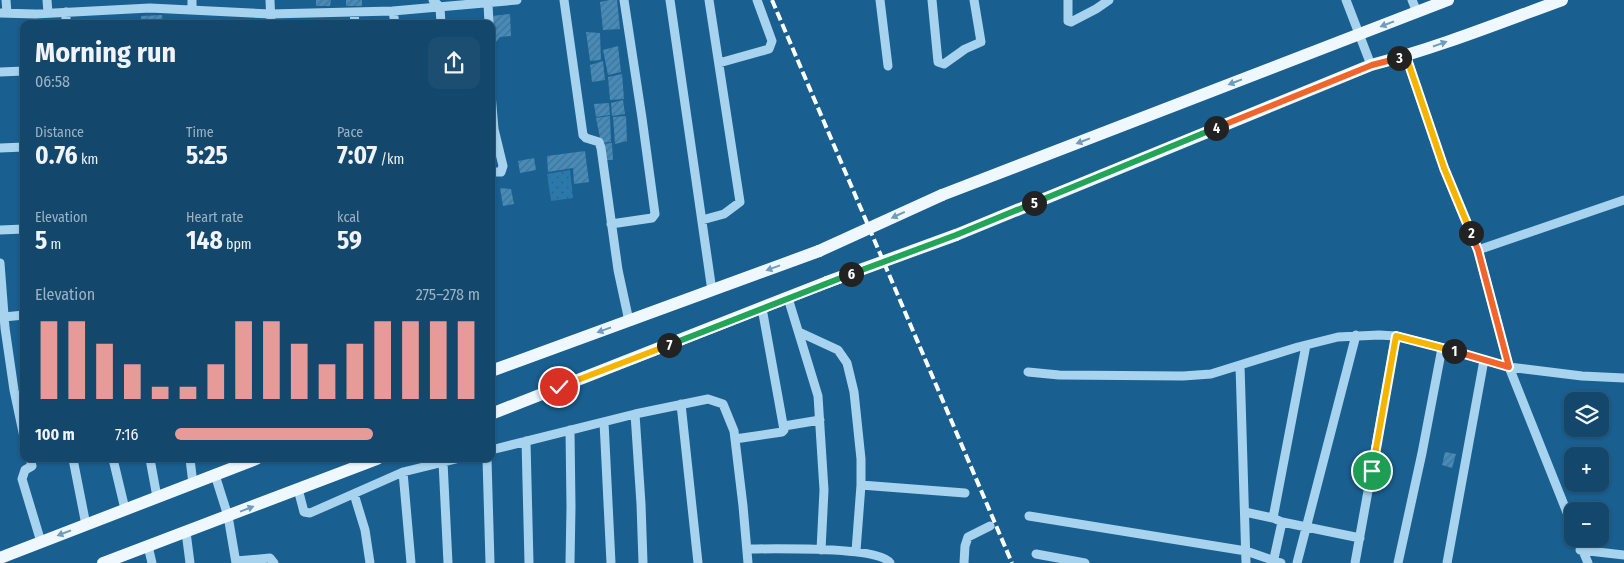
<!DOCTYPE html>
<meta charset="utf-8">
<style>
body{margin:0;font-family:"Fira Sans Condensed",sans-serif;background:#1c4e72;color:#f1f3f6;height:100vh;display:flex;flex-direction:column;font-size:19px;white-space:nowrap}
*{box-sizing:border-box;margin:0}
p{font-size:16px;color:#9db2c2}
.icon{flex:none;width:28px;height:28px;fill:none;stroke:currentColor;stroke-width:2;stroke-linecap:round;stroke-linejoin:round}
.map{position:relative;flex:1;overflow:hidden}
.sheet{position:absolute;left:20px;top:20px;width:475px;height:442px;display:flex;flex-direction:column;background:#13476c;border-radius:10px;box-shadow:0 1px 4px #0004,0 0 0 1px #325f7f}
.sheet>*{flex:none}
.fabs{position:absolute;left:1564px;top:392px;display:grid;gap:10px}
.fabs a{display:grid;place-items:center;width:45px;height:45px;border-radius:10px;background:#13476c;box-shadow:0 1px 4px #0004,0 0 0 1px #325f7f;font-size:25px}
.pin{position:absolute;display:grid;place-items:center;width:42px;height:42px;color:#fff;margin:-21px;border:2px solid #fff;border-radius:50%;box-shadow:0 1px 5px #0007}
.km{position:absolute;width:25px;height:25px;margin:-12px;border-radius:50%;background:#222;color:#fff;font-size:14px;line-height:25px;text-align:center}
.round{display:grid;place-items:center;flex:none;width:52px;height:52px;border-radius:10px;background:#1c4e72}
.headline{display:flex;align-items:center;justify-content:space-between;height:85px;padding:0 15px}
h1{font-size:28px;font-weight:700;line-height:38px}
.metrics{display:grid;grid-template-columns:repeat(3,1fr);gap:8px;height:85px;padding:5px 15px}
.metrics div{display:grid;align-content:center}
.metrics b{font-size:25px;font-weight:700}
.metrics small{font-size:14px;font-weight:400}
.metrics p{font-size:14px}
.chart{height:140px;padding:10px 15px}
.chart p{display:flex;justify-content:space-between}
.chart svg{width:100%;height:90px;margin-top:5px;stroke:#e69b98;stroke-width:6}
ul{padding:0 15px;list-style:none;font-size:16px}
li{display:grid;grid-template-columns:80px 60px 1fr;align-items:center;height:38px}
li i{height:12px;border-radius:6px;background:#e69b98}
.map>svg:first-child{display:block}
</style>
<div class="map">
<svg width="1624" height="563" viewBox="0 0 1624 563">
<defs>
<pattern id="grass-dots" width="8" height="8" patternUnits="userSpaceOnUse" patternTransform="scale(1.25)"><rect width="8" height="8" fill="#2979ac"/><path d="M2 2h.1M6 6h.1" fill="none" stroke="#3a627c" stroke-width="1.8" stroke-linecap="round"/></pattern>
<pattern id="building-hatch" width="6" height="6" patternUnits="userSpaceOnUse" patternTransform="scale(1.25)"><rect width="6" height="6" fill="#468bb9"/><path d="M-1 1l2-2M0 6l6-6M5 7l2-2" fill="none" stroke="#48728d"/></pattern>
</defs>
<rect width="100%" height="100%" fill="#195f90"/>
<!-- grass -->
<path fill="url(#grass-dots)" d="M 570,170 L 573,198 L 551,201 L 547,174 Z"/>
<!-- building -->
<path fill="url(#building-hatch)" d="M 316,0 L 331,0 L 330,6 L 316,6 Z
M 346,0 L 362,0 L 362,6 L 346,6 Z
M 609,0 L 617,0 L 620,29 L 603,30 L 600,2 Z
M 510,14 L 511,36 L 500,37 L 496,42 L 492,42 L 491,16 Z
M 162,15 L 163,24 L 141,24 L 141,16 Z
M 230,20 L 230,24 L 208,24 L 208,21 Z
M 586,32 L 600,33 L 601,60 L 590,61 Z
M 618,46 L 621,72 L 608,75 L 603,50 Z
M 603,61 L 605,80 L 592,82 L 590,65 Z
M 622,74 L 624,99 L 610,100 L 608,77 Z
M 623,100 L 625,114 L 612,116 L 611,103 Z
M 609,103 L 610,115 L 596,117 L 594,104 Z
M 610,116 L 611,142 L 601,143 L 596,118 Z
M 626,116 L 627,141 L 615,144 L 613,117 Z
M 612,143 L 613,160 L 603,160 L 601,144 Z
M 585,151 L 589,182 L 574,184 L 573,168 L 548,172 L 547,156 Z
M 534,158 L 536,170 L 520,173 L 518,161 Z
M 500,188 L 511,189 L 514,204 L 503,206 Z
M 491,207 L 496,207 L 495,221 L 491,221 Z
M 1445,452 L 1456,454 L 1452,468 L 1442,465 Z"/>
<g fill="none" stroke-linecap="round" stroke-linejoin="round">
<!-- minor -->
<path stroke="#a7d3ef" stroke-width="9" d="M 6,0 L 7,13
M 47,0 L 48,13
M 192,0 L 192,10
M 270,0 L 271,24
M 433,0 L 440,7 L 441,24
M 564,0 L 583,135 L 586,138 L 599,142 L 601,148 L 618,270 L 629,321
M 670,0 L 712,291
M 880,0 L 888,66
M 932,0 L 938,62 L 944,64 L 965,49 L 981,42 L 974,0
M 1068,0 L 1068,21 L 1071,22 L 1096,9 L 1109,0
M 1346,0 L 1371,65
M 1412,0 L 1417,12
M 488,3 L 489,24
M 393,11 L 395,24
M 66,12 L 66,24
M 354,12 L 355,24
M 0,13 L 35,14 L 150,8 L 270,14 L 393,11 L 517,0
M 1406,56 L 1444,168 L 1478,250 L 1509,367 L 1572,525
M 719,63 L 769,49 L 772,41 L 757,0
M 0,72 L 24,71
M 491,94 L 494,129 L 503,166 L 501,172 L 491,172
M 0,148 L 24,147
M 702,220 L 724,214 L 740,202 L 709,0
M 611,224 L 652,218 L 655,214 L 642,118 L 624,0
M 0,230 L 24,229
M 1478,250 L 1624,200
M 0,263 L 5,328 L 14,390 L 24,437
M 788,298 L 818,396 L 824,490 L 821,550
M 4,317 L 24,315
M 799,332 L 838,350 L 847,363 L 854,392 L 861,459 L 861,485 L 856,551
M 1240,365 L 1246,563
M 1028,372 L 1059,375 L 1183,376 L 1211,374 L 1298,347 L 1338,337 L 1379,335 L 1396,336 L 1425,343 L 1509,367 L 1582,376 L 1624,378
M 681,404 L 698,563
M 635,414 L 641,504 L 643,563
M 604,422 L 611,563
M 784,426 L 820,420
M 570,430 L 571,507 L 570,563
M 735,439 L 782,432 L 784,430 L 762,308
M 526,441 L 529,563
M 491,450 L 635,414 L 708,399 L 723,404 L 734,431 L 743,506 L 748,563
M 30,459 L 32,466 L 25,470 L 22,479 L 41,542
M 73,459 L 86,525
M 113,459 L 125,509
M 150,459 L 157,497
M 190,459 L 193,484
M 487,459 L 490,563
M 443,462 L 448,563
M 403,472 L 411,563
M 215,475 L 228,516 L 236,563
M 861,485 L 965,493
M 298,489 L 304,512 L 310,513 L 403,472 L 456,459
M 354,494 L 365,530 L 370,563
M 1245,512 L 1273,518
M 1029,516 L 1246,551 L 1281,563
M 1282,522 L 1360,538
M 186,532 L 190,563
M 1578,539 L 1588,563
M 148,546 L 152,563
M 747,549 C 770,549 879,546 890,563
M 1580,550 L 1624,555
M 1036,554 L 1085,563
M 236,561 L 270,558 L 274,563
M 964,563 L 965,546 L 968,537 L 990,526
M 1273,563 L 1282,522 L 1273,518 L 1306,345
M 1297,563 L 1356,335
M 1355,563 L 1396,336
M 1398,563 L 1422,453 L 1442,348
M 1447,563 L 1484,360"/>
<!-- major -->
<path stroke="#eff8ff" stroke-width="12" d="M 942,195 L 1448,0
M 956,235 L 1371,65 C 1437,48 1499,23 1562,0
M 491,371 L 819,251
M 491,414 L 827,282
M 0,558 L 256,459
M 103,563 L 377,459"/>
<!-- rail -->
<path stroke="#fff" stroke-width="4" stroke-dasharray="9 4" stroke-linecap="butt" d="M 772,0 L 1012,563"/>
<!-- major-bridge -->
<path stroke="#eff8ff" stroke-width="12" d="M 819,251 L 942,195
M 827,282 L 956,235"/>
</g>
<!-- one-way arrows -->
<defs><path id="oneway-solid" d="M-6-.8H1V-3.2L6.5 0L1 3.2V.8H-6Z" transform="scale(1.25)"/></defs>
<g fill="#6f9cbc">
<use href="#oneway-solid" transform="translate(1387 24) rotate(159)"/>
<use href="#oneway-solid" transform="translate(1440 44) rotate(-19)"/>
<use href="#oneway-solid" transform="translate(1235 82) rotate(159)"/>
<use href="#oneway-solid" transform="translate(1083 141) rotate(159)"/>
<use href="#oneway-solid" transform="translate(898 215) rotate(155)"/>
<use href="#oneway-solid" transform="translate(773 268) rotate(160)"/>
<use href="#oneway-solid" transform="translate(604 330) rotate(160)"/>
<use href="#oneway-solid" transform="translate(247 509) rotate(-21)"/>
<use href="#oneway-solid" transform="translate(64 533) rotate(159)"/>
</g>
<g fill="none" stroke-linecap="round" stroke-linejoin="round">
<!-- split-1 casing -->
<g stroke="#fff" stroke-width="10">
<path id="split-1" d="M 1372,471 L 1396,336 L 1454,351"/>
</g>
<!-- split-2 casing -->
<g stroke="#fff" stroke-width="10">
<path id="split-2" d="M 1454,351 L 1509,367 L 1478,250 L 1471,233"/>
</g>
<!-- split-3 casing -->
<g stroke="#fff" stroke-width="10">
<path id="split-3" d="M 1399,58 L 1406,56 L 1444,168 L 1471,233"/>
</g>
<!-- split-4 casing -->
<g stroke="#fff" stroke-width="10">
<path id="split-4" d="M 1216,128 L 1372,65 L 1399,58"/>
</g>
<!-- split-5 casing -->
<g stroke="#fff" stroke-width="10">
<path id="split-5" d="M 1034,203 L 1216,128"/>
</g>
<!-- split-6 casing -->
<g stroke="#fff" stroke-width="10">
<path id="split-6" d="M 851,274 L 956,235 L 1034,203"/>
</g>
<!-- split-7 casing -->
<g stroke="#fff" stroke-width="10">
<path id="split-7" d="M 669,345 L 851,274"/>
</g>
<!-- split-8 casing -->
<g stroke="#fff" stroke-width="10">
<path id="split-8" d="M 559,387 L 669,345"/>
</g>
<!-- split-1 -->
<use href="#split-1" stroke="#f5b400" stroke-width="6"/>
<!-- split-2 -->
<use href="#split-2" stroke="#f0652b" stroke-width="6"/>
<!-- split-3 -->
<use href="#split-3" stroke="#f5b400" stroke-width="6"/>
<!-- split-4 -->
<use href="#split-4" stroke="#f0652b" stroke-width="6"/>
<!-- split-5 -->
<use href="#split-5" stroke="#22a559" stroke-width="6"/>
<!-- split-6 -->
<use href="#split-6" stroke="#22a559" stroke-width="6"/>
<!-- split-7 -->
<use href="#split-7" stroke="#22a559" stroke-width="6"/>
<!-- split-8 -->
<use href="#split-8" stroke="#f5b400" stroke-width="6"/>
</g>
</svg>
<div class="fabs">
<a><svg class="icon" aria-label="layers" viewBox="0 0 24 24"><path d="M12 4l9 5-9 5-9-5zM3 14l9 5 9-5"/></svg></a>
<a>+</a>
<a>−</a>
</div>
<div class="pin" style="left:1372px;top:471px;background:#1e9e55"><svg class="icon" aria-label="arrive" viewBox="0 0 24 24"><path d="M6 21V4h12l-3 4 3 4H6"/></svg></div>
<div class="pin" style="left:559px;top:387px;background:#d93025"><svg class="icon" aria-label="check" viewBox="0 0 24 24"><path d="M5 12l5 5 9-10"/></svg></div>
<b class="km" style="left:1454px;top:351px">1</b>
<b class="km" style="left:1471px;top:233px">2</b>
<b class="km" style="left:1399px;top:58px">3</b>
<b class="km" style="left:1216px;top:128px">4</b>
<b class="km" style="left:1034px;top:203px">5</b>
<b class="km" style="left:851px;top:274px">6</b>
<b class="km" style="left:669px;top:345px">7</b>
<section class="sheet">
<div class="headline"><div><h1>Morning run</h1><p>06:58</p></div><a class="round"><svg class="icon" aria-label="share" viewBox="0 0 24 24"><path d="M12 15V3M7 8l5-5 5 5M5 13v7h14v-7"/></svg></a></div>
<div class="metrics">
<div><p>Distance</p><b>0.76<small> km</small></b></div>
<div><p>Time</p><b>5:25</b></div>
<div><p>Pace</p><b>7:07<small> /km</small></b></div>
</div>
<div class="metrics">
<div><p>Elevation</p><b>5<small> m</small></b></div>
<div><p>Heart rate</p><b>148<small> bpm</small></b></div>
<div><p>kcal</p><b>59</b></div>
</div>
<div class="chart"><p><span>Elevation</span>275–278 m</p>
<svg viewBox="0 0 160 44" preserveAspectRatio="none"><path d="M5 44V6M15 44V6M25 44V17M35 44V27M45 44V38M55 44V38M65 44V27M75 44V6M85 44V6M95 44V17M105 44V27M115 44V17M125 44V6M135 44V6M145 44V6M155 44V6"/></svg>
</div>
<ul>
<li><b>100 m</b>7:16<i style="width:65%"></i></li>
</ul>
</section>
</div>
